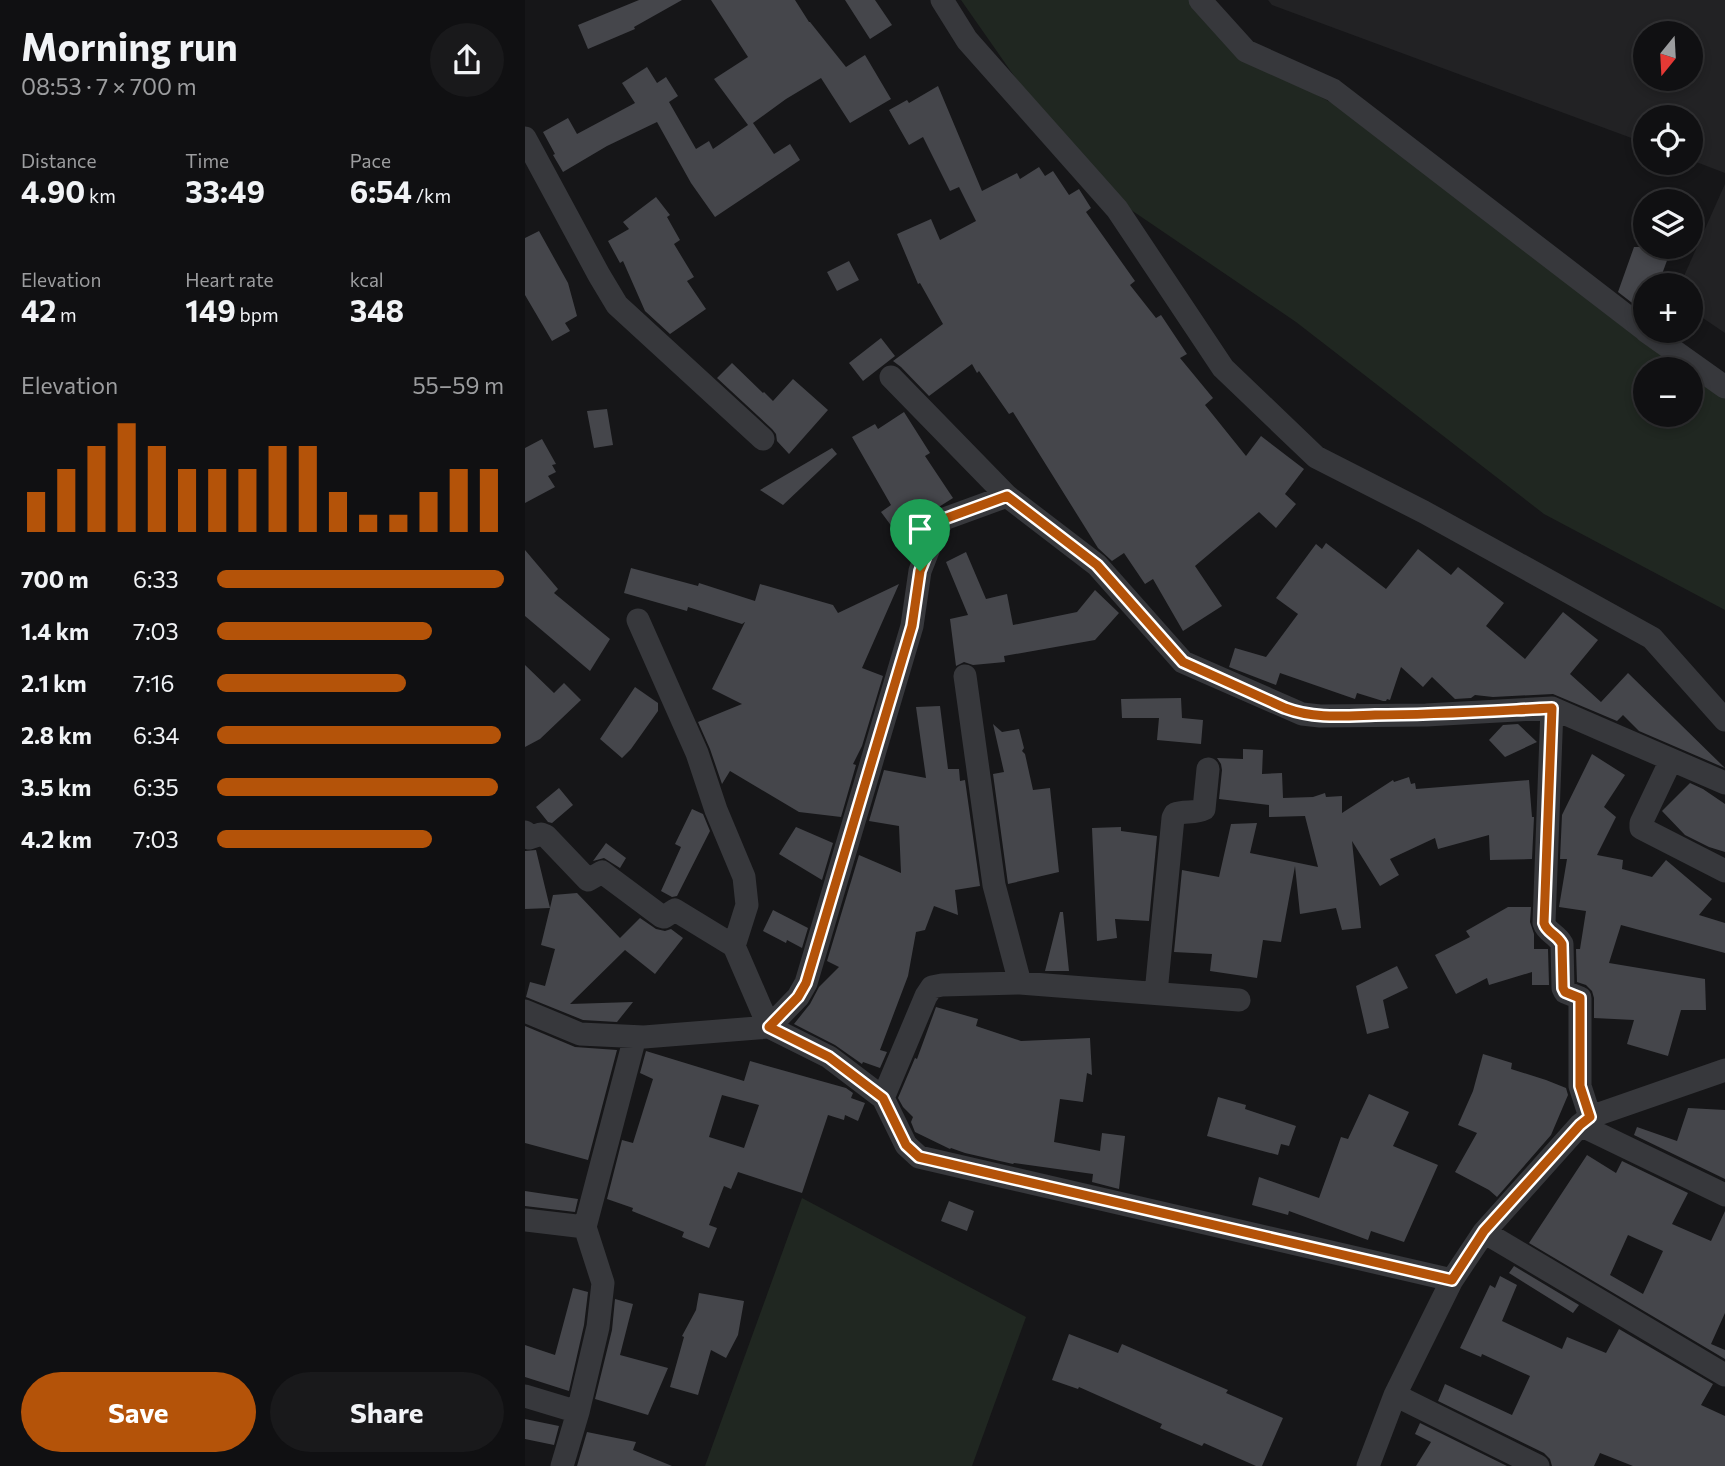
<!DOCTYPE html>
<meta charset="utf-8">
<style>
body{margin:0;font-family:Commissioner,sans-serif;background:#19191b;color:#f1f3f6;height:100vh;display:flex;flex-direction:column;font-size:26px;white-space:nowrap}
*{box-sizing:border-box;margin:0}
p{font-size:23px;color:#9c9d9f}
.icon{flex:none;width:38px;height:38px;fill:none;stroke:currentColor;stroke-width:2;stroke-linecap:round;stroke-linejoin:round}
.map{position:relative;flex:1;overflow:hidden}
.drawer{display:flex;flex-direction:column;background:#101012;width:525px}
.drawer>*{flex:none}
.needle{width:46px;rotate:198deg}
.controls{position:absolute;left:1108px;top:21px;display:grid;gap:14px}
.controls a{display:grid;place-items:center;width:70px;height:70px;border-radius:50%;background:#101012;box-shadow:0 4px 10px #0003,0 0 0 2px #303032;font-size:35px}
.pin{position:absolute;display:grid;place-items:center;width:60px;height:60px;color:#fff;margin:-72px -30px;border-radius:50% 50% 50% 0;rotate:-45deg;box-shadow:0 0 7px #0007}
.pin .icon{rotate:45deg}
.round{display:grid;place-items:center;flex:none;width:74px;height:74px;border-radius:37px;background:#19191b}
.overview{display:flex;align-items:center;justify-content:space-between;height:119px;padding:0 21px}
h1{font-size:38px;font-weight:700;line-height:52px}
.stats{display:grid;grid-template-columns:repeat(3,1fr);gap:10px;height:119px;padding:7px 21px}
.stats div{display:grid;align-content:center}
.stats b{font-size:30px;font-weight:700}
.stats small{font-size:19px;font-weight:400}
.stats p{font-size:19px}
.chart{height:196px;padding:14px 21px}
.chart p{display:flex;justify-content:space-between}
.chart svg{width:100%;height:126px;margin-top:7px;stroke:#b45309;stroke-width:6}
.action{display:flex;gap:14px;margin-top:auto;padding:14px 21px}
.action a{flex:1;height:80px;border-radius:42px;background:#b45309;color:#fff;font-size:28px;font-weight:700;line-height:80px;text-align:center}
.action a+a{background:#19191b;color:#f1f3f6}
ul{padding:0 21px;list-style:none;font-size:23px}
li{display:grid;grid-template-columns:112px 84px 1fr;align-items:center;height:52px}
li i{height:18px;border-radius:9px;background:#b45309}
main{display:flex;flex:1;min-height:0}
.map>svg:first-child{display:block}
</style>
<main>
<section class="drawer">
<div class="overview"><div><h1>Morning run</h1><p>08:53 · 7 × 700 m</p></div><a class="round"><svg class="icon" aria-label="share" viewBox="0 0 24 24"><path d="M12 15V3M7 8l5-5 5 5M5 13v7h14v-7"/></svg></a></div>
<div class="stats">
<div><p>Distance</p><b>4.90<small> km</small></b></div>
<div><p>Time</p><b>33:49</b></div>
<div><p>Pace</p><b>6:54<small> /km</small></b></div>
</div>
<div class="stats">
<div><p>Elevation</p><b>42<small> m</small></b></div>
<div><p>Heart rate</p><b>149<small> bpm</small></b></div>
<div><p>kcal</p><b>348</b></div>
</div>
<div class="chart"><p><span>Elevation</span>55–59 m</p>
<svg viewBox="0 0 160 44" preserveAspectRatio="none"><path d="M5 44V30M15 44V22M25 44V14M35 44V6M45 44V14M55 44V22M65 44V22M75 44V22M85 44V14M95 44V14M105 44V30M115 44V38M125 44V38M135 44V30M145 44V22M155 44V22"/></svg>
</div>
<ul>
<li><b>700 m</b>6:33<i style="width:100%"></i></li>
<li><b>1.4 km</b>7:03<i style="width:75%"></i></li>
<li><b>2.1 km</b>7:16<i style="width:66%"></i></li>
<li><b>2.8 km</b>6:34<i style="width:99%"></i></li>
<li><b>3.5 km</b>6:35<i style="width:98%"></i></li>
<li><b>4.2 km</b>7:03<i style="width:75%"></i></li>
</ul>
<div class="action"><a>Save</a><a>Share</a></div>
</section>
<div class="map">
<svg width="1200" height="1466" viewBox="0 0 1200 1466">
<rect width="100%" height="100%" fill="#161618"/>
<!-- built -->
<path fill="#222224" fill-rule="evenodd" d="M 743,0 L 1200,0 L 1200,173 L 1166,160 L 1166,117 L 1120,117 L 1120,143 L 747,5 ZM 1120,33 L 1166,33 L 1166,79 L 1120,79 Z
M 1200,184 L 1200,333 L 1166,310 L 1166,285 L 1155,285 Z"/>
<!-- green -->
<path fill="#202721" d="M 436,0 L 686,0 L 739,67 L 845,123 L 1165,369 L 1120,369 L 1120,415 L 1166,415 L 1166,370 L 1200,394 L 1200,610 L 1019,514 L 771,322 L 562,180 Z
M 277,1198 L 501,1317 L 447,1466 L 180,1466 Z"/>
<!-- building -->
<path fill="#45464b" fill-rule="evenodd" d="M 114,0 L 157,0 L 109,27 L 110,29 L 63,49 L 53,25 Z
M 186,0 L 270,0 L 284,22 L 285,22 L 321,67 L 340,55 L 366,99 L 325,123 L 296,78 L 261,99 L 228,123 L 249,154 L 265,144 L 275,160 L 190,217 L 166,183 L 132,122 L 82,146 L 38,172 L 28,155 L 30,154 L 18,132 L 43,118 L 52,134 L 110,103 L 97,83 L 122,67 L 132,83 L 141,77 L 153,96 L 144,102 L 171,149 L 184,141 L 188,149 L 223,125 L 189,79 L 223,57 Z
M 320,0 L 350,0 L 367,25 L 345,39 Z
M 413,86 L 457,191 L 492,173 L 495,179 L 514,167 L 520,176 L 528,171 L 544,195 L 554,189 L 566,208 L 561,212 L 610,281 L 605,285 L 631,318 L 636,315 L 662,354 L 655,358 L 688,398 L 680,405 L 721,456 L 736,436 L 779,469 L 760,494 L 771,504 L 751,528 L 734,512 L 670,566 L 697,606 L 658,631 L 628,579 L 620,584 L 599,553 L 587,561 L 573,548 L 488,412 L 484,414 L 454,371 L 452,373 L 447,364 L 404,396 L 376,367 L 368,361 L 418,324 L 395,283 L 393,284 L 372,234 L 406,219 L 415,240 L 451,221 L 434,187 L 425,191 L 398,137 L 384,145 L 364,110 L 382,100 L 384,103 Z
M 131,197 L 145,215 L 142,217 L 155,240 L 149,244 L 169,277 L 162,281 L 181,309 L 145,334 L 120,311 L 98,261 L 95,263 L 83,241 L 104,229 L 98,222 Z
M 14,231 L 43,283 L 52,316 L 40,323 L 45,331 L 27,341 L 0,295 L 0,238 Z
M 1109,247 L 1147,247 L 1133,285 L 1120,285 L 1120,310 L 1115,309 L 1093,292 Z
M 324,261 L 334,280 L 312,291 L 302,272 Z
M 356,338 L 370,356 L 338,381 L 324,363 Z
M 207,363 L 238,393 L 239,392 L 248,401 L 268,379 L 303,410 L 264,454 L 252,441 L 251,434 L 247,429 L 192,378 Z
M 82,409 L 88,445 L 69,448 L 62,411 Z
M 379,412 L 405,453 L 400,456 L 428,498 L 390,522 L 396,529 L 392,540 L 382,547 L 356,512 L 366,505 L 327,437 L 350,424 L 353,429 Z
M 17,439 L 31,464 L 27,465 L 31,472 L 23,476 L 30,487 L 0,503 L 0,448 Z
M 307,448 L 312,454 L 258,505 L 235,490 Z
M 801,543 L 861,589 L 893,549 L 926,575 L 933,567 L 979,603 L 961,626 L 1000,659 L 1038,612 L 1073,640 L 1045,674 L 1076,702 L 1103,673 L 1200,768 L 1114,731 L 1098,715 L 1092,721 L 1028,694 L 968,697 L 950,695 L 946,698 L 930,699 L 907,677 L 898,687 L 876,667 L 865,700 L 862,699 L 861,701 L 858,701 L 832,693 L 830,699 L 755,673 L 751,685 L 704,667 L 710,648 L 741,657 L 773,614 L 751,598 L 791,544 L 797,549 Z
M 0,550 L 33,589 L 29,593 L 85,639 L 65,671 L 0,616 Z
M 441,552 L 461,599 L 482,594 L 488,625 L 552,612 L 570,590 L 594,613 L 570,640 L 479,656 L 480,662 L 448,665 L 439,662 L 431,666 L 425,619 L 443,615 L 421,562 Z
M 106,568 L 173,586 L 174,583 L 230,601 L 235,584 L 308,605 L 313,613 L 374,584 L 337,668 L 358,676 L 337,746 L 328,764 L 331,765 L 316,817 L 274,812 L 205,771 L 197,784 L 185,749 L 173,722 L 217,704 L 187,689 L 220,622 L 217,624 L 163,607 L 162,611 L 99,593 Z
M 0,665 L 29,693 L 39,683 L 56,700 L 15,739 L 0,747 Z
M 110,687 L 133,703 L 133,711 L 106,749 L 97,758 L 75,739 Z
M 656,698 L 657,718 L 678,720 L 676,744 L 632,740 L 634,718 L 597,718 L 596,699 Z
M 415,706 L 423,769 L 434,769 L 435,781 L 440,780 L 455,886 L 430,890 L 433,915 L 409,906 L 400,930 L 391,932 L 383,976 L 355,1050 L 362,1052 L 355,1068 L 338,1062 L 337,1064 L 310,1045 L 269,1024 L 285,1004 L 294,987 L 314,967 L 302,961 L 334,855 L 376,873 L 374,826 L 344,821 L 359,770 L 401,778 L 391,707 Z
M 468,724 L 477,732 L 494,729 L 499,748 L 497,751 L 500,754 L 508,790 L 525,788 L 534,872 L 483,884 L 468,774 L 479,772 Z
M 993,724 L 1012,742 L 980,757 L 964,740 L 978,725 Z
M 718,749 L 738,750 L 737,774 L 757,773 L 758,798 L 788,797 L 800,793 L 801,797 L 817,796 L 817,813 L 868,780 L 869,782 L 884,777 L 886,784 L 890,783 L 891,789 L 1004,780 L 1007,817 L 1009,817 L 1007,859 L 965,860 L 964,835 L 913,849 L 910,838 L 865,859 L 874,875 L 855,886 L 827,841 L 836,928 L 817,930 L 811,908 L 775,914 L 770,866 L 756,942 L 738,940 L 732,978 L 685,971 L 687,954 L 649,952 L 657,870 L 694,877 L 706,824 L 732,823 L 725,853 L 793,867 L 780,816 L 744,817 L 744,805 L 694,799 L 697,770 L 696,764 L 692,758 L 718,759 Z
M 1067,754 L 1100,775 L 1079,807 L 1091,817 L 1072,855 L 1098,860 L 1097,869 L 1127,877 L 1141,860 L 1187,899 L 1174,915 L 1200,923 L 1200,953 L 1096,925 L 1084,963 L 1180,979 L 1181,1010 L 1156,1010 L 1143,1056 L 1102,1044 L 1109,1020 L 1069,1018 L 1069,998 L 1067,991 L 1061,985 L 1052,982 L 1051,949 L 1055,949 L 1061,911 L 1034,907 L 1042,859 L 1035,859 L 1037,815 Z
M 1165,783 L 1178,789 L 1200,804 L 1200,852 L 1184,847 L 1160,835 L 1137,811 Z
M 34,788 L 48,805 L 27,823 L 23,822 L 11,807 Z
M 167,809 L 178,814 L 185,831 L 152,896 L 147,897 L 136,891 L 156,847 L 150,844 Z
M 271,827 L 308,843 L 297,880 L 254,854 Z
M 596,827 L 596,831 L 632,836 L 624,921 L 590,919 L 592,938 L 572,941 L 567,828 Z
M 81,843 L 101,858 L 95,868 L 79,858 L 68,861 Z
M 11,850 L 25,908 L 28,895 L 52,893 L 95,938 L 115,918 L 131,929 L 140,931 L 146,929 L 158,938 L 130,974 L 100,950 L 45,1004 L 108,1002 L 92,1022 L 58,1020 L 1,997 L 5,982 L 20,986 L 30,949 L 16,945 L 25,908 L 0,909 L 0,851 Z
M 983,907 L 1006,907 L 1005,922 L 1009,934 L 1009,949 L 1023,949 L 1024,985 L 1007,985 L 1007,972 L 964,985 L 962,978 L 931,994 L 910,955 L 945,937 L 941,931 Z
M 248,910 L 283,928 L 277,948 L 262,940 L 261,943 L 238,931 Z
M 535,912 L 538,912 L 544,971 L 520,971 Z
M 872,966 L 883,988 L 858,1000 L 864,1028 L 842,1034 L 831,986 Z
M 411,1007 L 453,1019 L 451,1026 L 496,1041 L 565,1038 L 567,1075 L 562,1073 L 558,1102 L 535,1099 L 529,1142 L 575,1151 L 577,1133 L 600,1136 L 594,1189 L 567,1182 L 568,1174 L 489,1163 L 488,1164 L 440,1153 L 426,1148 L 425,1149 L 390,1132 L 386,1122 L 388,1117 L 378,1107 L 373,1098 L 390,1058 L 392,1059 Z
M 0,1026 L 50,1047 L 92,1050 L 63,1160 L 0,1143 Z
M 121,1051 L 219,1081 L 225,1061 L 321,1088 L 328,1093 L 326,1098 L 340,1103 L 333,1121 L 320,1115 L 319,1120 L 303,1115 L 277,1193 L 213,1172 L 206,1189 L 199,1186 L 184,1225 L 192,1228 L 184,1248 L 157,1237 L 159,1232 L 107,1211 L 108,1208 L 82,1199 L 97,1140 L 108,1143 L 128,1079 L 115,1073 ZM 197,1095 L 234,1105 L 219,1148 L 184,1137 Z
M 958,1054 L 987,1063 L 986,1069 L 1021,1080 L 1041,1088 L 1043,1095 L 1026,1135 L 972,1197 L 964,1190 L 930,1172 L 952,1133 L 933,1125 L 948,1091 Z
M 844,1094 L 884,1112 L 868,1146 L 913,1165 L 879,1242 L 846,1231 L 843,1240 L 764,1211 L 763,1215 L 727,1205 L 734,1177 L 794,1198 L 816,1137 L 823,1139 Z
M 693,1097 L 721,1105 L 720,1109 L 771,1126 L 764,1146 L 756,1144 L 753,1155 L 682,1136 Z
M 1163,1108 L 1200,1110 L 1200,1179 L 1109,1135 L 1112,1127 L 1152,1141 Z
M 1062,1155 L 1091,1173 L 1097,1161 L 1163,1193 L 1147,1224 L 1186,1241 L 1200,1211 L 1200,1313 L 1186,1344 L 1200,1350 L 1200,1359 L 1004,1243 ZM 1103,1235 L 1138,1251 L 1118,1294 L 1085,1275 Z
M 0,1191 L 53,1199 L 50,1212 L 0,1206 Z
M 424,1201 L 449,1211 L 442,1231 L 416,1221 Z
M 989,1266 L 1054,1305 L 1048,1313 L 984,1273 Z
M 975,1276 L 992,1285 L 977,1321 L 1037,1349 L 1042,1337 L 1081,1353 L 1094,1329 L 1188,1384 L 1176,1405 L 1200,1416 L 1200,1466 L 1108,1466 L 1075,1453 L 1069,1466 L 1027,1466 L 1025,1459 L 1019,1453 L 913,1401 L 920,1384 L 987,1415 L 1005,1376 L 957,1354 L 956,1357 L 935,1348 L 965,1285 L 970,1288 Z
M 48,1288 L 63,1292 L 59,1325 L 44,1391 L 0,1377 L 0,1345 L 30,1355 Z
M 174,1293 L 219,1301 L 213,1335 L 201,1358 L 186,1350 L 173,1395 L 145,1387 L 159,1337 L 157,1336 L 171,1310 Z
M 90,1299 L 108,1304 L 95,1355 L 143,1368 L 123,1415 L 70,1399 L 87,1330 Z
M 544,1334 L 593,1353 L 597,1344 L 703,1390 L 701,1393 L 758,1418 L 737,1466 L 731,1466 L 679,1443 L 677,1446 L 635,1428 L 637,1424 L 554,1387 L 553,1389 L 527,1380 Z
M 0,1419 L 34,1426 L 29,1445 L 0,1439 Z
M 895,1423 L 982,1466 L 891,1466 L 906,1442 L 890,1434 Z
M 62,1432 L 111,1442 L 108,1450 L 147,1466 L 52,1466 Z"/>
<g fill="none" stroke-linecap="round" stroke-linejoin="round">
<!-- street -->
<path stroke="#37383c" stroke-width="23" d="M 417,0 L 442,40 L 592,209 L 698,368 L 791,457 L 899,512 L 1127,638 L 1200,720
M 675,0 L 721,51 L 808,90 L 1120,330
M 0,138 L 74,275 L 92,305 L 238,439
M 1121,331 L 1200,387
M 366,377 L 482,496 L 572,565 L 658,662 L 777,714 L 795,716 L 901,715 L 1027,708 L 1200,783
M 113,620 L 172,753 L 191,810 L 219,877 L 222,905 L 209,946 L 244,1027 L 273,997 L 281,983 L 387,626 L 395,571 L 411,530 L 419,519 L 482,496
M 440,676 L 469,885 L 495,983
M 1027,708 L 1019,923 C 1022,933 1032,934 1037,944 L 1038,988 L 1040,992 L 1055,998 L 1055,1086 L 1065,1117
M 1146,760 L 1116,823 L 1116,828 L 1200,871
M 0,832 L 4,838 L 16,834 L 21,836 L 63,880 L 77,872 L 136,916 L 139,917 L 150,910 L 209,946
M 631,993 L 648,818 L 650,814 C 659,810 670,814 679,809 L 683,769
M 0,1011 L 55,1034 L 119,1037 L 244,1027 L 304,1057 L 358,1098 L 381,1145 L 394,1157 L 927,1280
M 358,1098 L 401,996 L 407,987 L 417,985 L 495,983 L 714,1000
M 1055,1125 L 1200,1195
M 0,1220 L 60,1227
M 959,1232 L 1200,1375
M 870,1395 L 1013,1466
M 0,1396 L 53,1412
M 37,1466 L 53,1412 L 73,1327 L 78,1283 L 60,1227 L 110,1037
M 843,1466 L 870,1395 L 927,1280 L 959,1232 L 1055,1125 L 1065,1117 L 1200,1070"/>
</g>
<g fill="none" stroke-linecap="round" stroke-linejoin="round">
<!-- route casing -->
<g stroke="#fff" stroke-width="14">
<path id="route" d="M 482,496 L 572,565 L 658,662 L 760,708 C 789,719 819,716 850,715 C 909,715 968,711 1027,708 L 1019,923 C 1022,933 1032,934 1037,944 L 1038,988 L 1040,992 L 1055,998 L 1055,1086 L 1065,1117 L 1055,1125 L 959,1231 L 927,1280 L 394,1157 L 381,1145 L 358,1098 L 304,1057 L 244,1027 L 273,997 L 281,983 L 387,626 L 395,571 L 411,530 L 419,519 Z"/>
</g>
<!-- route -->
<use href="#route" stroke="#b45309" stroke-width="9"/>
</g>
</svg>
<div class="controls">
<a><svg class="needle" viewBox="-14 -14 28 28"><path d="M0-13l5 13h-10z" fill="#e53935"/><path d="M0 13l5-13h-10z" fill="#9c9d9f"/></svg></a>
<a><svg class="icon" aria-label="locate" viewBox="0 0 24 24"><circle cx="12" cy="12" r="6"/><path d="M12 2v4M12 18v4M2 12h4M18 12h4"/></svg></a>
<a><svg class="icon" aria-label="layers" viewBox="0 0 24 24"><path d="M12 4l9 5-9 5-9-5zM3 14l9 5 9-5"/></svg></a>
<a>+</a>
<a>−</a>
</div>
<div class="pin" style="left:395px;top:571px;background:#1e9e55"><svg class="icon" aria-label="arrive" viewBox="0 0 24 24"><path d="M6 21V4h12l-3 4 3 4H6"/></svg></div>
</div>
</main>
